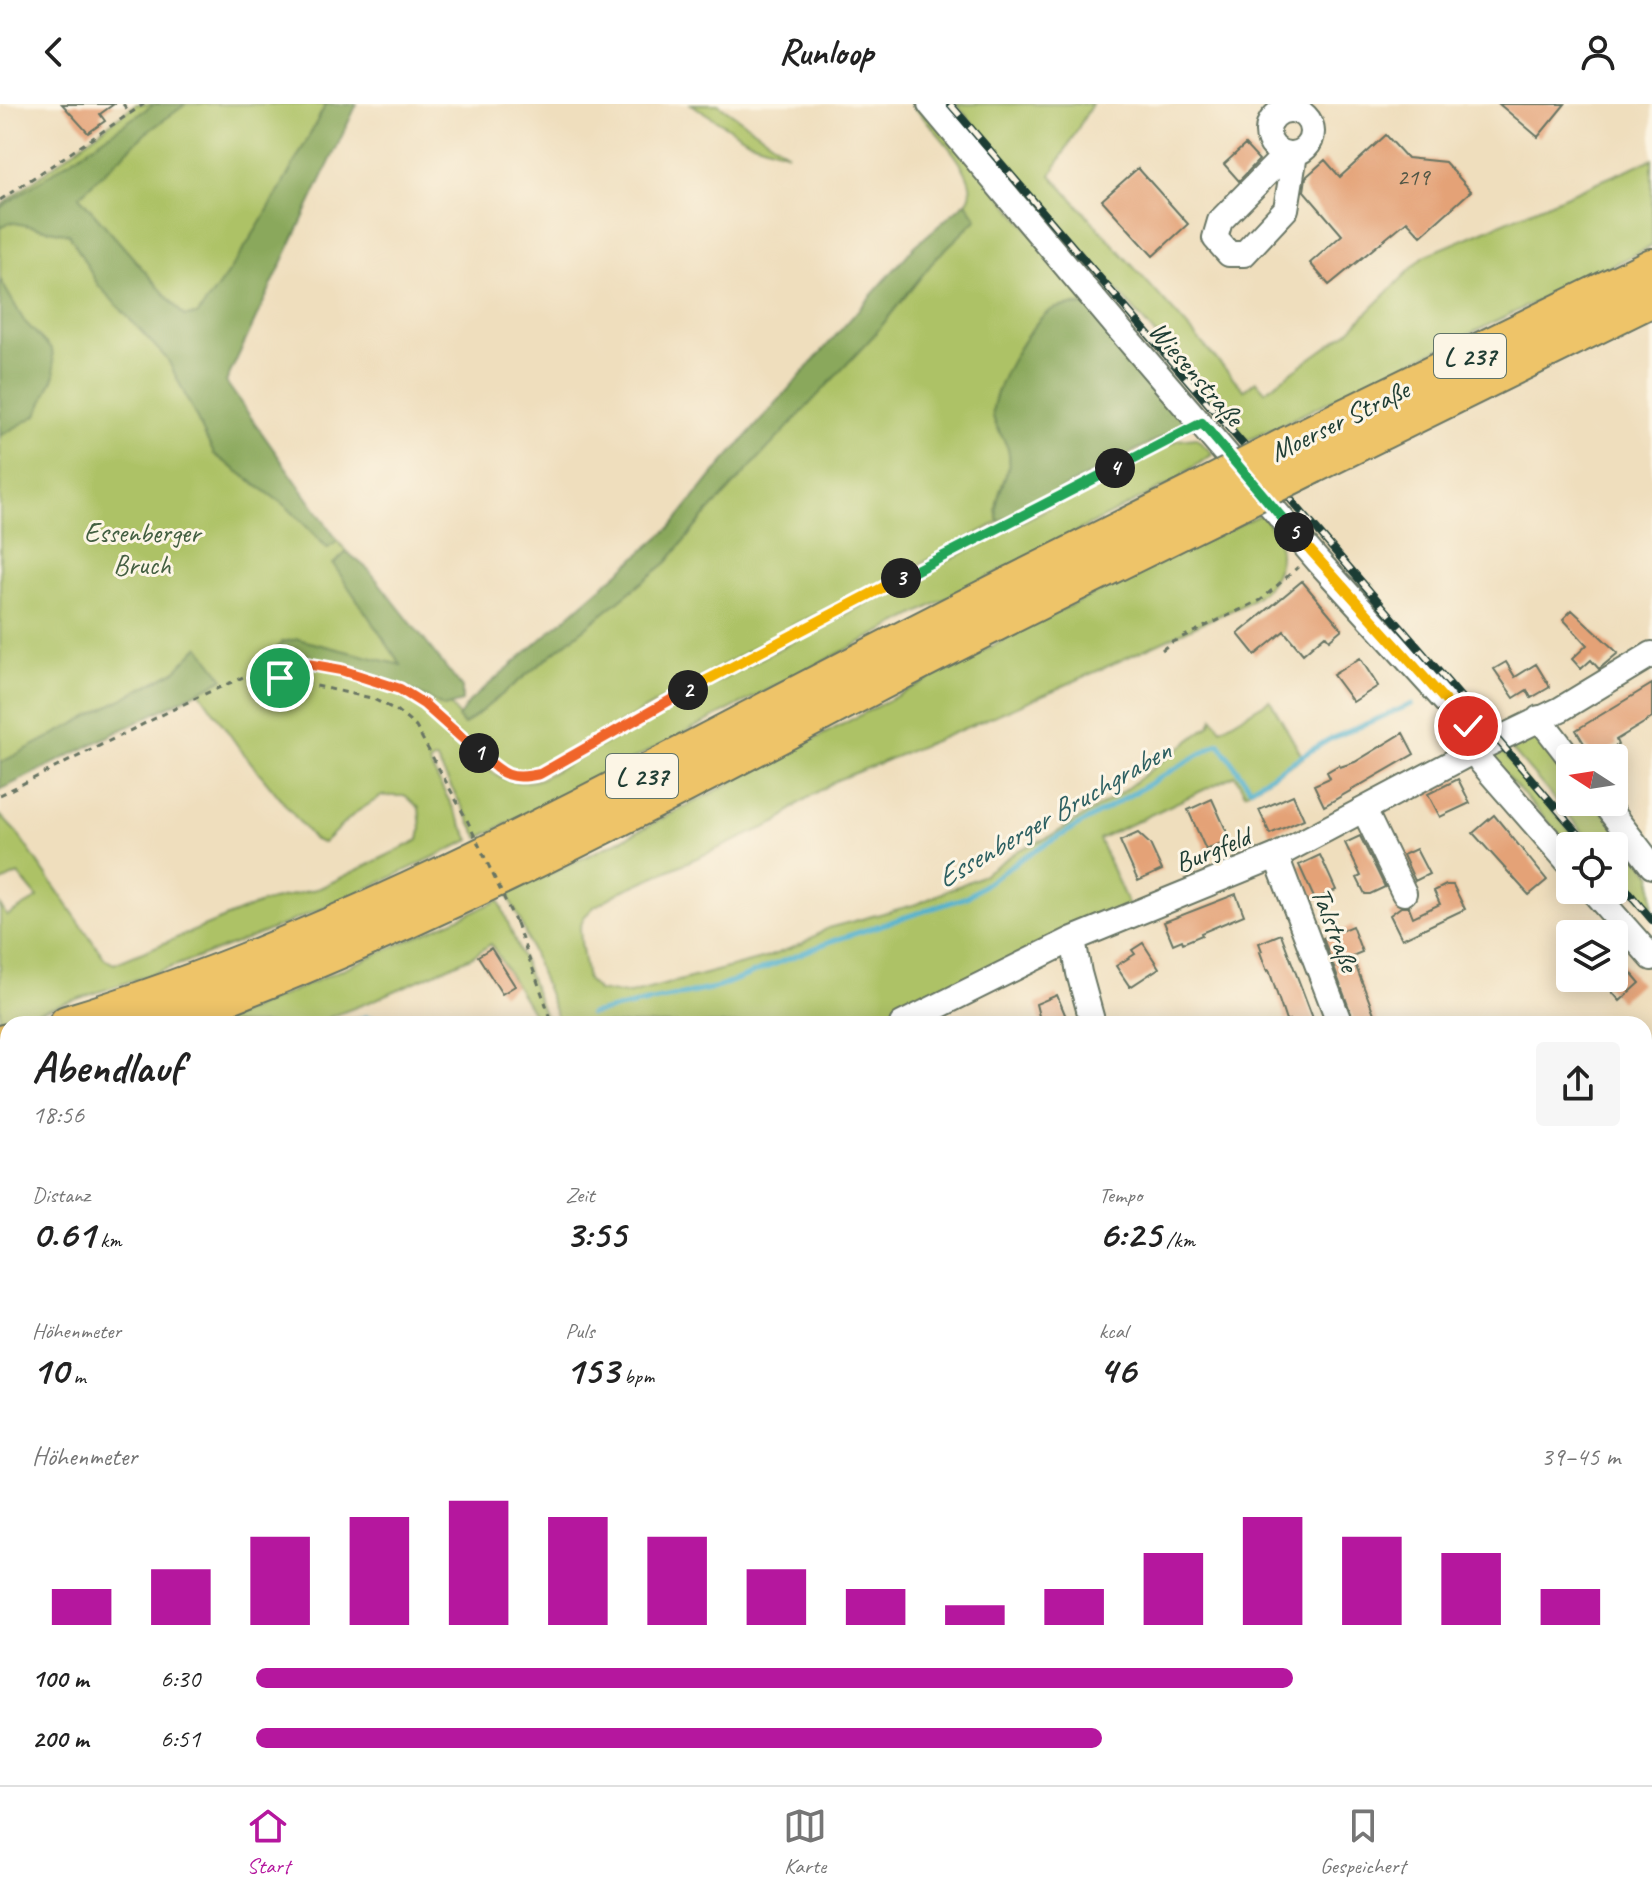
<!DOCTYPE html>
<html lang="de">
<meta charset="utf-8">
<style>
body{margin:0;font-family:Caveat,sans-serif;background:#f6f6f6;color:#222;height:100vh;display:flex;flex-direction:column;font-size:30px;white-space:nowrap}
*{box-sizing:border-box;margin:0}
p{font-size:26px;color:#767676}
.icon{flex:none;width:44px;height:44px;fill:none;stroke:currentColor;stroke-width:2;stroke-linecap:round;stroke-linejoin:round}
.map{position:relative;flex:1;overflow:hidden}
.drawer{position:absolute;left:0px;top:912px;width:1652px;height:770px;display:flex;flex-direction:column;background:#fff;border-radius:24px 24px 0 0;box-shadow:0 4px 20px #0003}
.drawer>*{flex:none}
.needle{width:52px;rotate:282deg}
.tools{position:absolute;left:1556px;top:640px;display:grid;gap:16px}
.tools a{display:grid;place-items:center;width:72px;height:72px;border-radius:8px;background:#fff;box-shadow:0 4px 20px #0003;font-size:40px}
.pin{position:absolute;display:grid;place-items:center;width:68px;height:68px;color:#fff;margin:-34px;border:4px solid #fff;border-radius:50%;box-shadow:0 2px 8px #0007}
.km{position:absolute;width:40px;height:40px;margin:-20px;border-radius:50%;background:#222;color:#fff;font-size:22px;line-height:40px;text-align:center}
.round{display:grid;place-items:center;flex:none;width:84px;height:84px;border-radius:8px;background:#f6f6f6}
.overview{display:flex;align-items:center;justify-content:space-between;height:136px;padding:0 32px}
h1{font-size:44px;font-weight:800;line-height:60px}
.metrics{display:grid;grid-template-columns:repeat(3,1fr);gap:12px;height:136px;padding:8px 32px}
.metrics div{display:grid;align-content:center}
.metrics b{font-size:40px;font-weight:800}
.metrics small{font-size:22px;font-weight:400}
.metrics p{font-size:22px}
.chart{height:224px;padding:16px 32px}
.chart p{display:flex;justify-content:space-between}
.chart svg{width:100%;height:144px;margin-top:8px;stroke:#b5179e;stroke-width:6}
ul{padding:0 32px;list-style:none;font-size:26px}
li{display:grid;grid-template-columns:128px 96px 1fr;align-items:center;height:60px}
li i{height:20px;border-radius:10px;background:#b5179e}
header{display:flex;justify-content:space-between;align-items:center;height:104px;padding:0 32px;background:#fff;font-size:36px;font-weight:800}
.tabs{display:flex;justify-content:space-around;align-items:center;height:112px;border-top:2px solid #e0e0e0;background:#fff;font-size:22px;color:#767676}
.tabs a{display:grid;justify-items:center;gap:4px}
.tabs .selected{color:#b5179e}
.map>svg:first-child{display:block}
</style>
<header><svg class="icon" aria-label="back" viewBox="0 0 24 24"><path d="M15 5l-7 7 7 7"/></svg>Runloop<svg class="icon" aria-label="person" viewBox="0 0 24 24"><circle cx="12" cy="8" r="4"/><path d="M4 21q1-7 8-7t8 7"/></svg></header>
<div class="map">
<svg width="1652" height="1681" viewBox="0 0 1652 1681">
<rect width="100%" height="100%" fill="#fcf5e5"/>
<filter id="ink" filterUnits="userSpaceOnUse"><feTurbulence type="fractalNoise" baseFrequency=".0125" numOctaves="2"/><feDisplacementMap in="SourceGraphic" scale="16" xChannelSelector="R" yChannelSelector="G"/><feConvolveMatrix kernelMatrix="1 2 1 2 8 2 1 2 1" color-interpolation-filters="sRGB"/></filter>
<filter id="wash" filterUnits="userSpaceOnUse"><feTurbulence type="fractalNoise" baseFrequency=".006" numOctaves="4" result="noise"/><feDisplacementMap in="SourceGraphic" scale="32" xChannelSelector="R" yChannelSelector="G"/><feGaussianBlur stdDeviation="1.8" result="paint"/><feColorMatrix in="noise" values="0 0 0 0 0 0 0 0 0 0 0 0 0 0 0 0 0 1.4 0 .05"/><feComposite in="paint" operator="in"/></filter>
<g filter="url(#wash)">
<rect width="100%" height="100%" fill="#efdebd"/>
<!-- green -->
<path fill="#adc266" stroke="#66804d" stroke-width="2" d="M 136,0 L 337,0 L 201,290 L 308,424 L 327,444 L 338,437 L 347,448 L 336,458 L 465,620 L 667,458 L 702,415 L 936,154 L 976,115 L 966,98 C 988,77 926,17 911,0 L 924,0 L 1093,202 C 1080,200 1061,200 1050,207 C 1030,218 989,290 994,313 C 997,329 1012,340 1009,359 C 1006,377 990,400 999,418 L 896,473 L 792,522 L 538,666 C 508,677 491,654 471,636 L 463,639 C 486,664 505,687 540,675 L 758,556 L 1178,336 L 1196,334 L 1213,350 L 1183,370 L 1183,373 L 479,734 L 436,655 L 429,659 L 470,736 C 420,759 371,784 321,805 C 216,850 109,886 0,919 L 0,801 L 7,812 L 38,794 L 18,770 L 0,779 L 0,711 L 17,729 L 105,855 L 114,860 L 261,799 L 320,784 L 419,736 L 421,725 L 419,704 L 406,692 L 382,692 L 355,709 L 323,739 L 314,736 L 240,645 L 192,577 L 0,670 L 0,102 Z
M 691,0 L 718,0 L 788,49 L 750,37 Z
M 956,0 L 1092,0 L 1051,71 L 1244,286 L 1256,277 L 1265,287 L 1349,227 L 1424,152 L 1652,55 L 1652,142 L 1247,337 Z
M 1261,410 C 1278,431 1288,450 1272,476 C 1258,499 1228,507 1206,517 C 1085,574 962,627 837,676 L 798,700 L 778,718 L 622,787 L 594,803 L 584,813 L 580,824 L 581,838 L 587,876 L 598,887 L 630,890 L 765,854 L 802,840 L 828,824 L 917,800 L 979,773 L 1019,746 L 1051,732 L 1119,690 L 1210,621 L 1213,614 L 1221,625 L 1270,596 L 1303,654 L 1245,689 L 1235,671 L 1099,735 L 1129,803 L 882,920 L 560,920 L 520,816 L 507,790 L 623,735 L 1063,505 Z
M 1538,624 L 1570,665 L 1570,698 L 1596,698 L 1652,770 L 1652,809 L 1614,764 L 1614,742 L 1595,742 L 1507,640 Z
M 1499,644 L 1583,742 L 1570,742 L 1492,656 Z
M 499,796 L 548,920 L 539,920 L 491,840 L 473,852 L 372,897 L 312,920 L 218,920 Z
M 8,984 L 8,1076 L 0,1078 L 0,986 Z
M 8,1390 L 8,1607 L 0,1608 L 0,1391 Z
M 1652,1526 L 1652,1626 L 1644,1627 L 1644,1528 Z
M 1652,1651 L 1652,1681 L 1496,1681 L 1522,1674 L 1644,1674 L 1644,1652 Z
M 1021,1674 L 1421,1674 L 1400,1681 L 1005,1681 Z"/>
<!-- forest -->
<path fill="#8aa85b" stroke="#547248" stroke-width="2" d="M 154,0 L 186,0 L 146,29 L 79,92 L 184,212 L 197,211 C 249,145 287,74 326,0 L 357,0 L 226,278 L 338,437 L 328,444 L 287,403 L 214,350 L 168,256 L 98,181 L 69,130 L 10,118 L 0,124 L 0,104 Z
M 966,98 L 977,115 L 936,154 L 875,230 L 702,415 L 667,458 L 464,621 L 458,614 L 471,596 L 671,423 L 710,374 L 915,142 Z
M 0,175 L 24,217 L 52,246 L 55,271 L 37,311 L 0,332 Z
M 1082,201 L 1093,202 L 1189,319 L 999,418 C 990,400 1007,377 1009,359 C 1012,340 996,329 993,312 C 989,289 1031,216 1051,206 C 1060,202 1072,202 1082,201 Z
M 347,448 L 369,466 L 462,584 L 462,598 L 444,603 L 405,583 L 344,561 L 301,554 L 275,560 L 273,550 L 282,538 L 298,535 L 401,561 L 333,460 Z
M 199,542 L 224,575 L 0,686 L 0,659 L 175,567 Z"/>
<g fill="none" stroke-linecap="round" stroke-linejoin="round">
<!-- stream -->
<path stroke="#4fb0cd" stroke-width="5" d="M 590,910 L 719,883 L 832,837 L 967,793 L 1019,756 L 1219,639 L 1250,684 L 1328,636 L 1412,600
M 348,920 L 365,913 L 422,920
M 511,920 L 528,919
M 0,1058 L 8,1056"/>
</g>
<g id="blocks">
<!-- building -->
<path fill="#e4a277" d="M 62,0 L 114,0 L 100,10 L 105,17 L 88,29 Z
M 1499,0 L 1565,0 L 1538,33 Z
M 1386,31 L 1407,54 L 1445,58 L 1471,87 L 1421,132 L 1407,117 L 1329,181 L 1310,159 L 1342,131 L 1304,87 L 1306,73 L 1325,56 L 1340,73 Z
M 1245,41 L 1259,56 L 1239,77 L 1224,60 Z
M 1138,64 L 1188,120 L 1153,152 L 1102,96 Z
M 1302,477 L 1342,525 L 1329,536 L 1325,531 L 1303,550 L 1284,527 L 1255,551 L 1238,530 Z
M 1572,506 L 1618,549 L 1599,565 L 1591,556 L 1581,565 L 1572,555 L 1587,541 L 1563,515 Z
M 1360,554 L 1378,582 L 1353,598 L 1333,571 Z
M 1506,558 L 1515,573 L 1536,560 L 1550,583 L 1531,594 L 1527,586 L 1514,594 L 1494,565 Z
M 1652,580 L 1652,614 L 1616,636 L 1618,641 L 1593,654 L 1576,626 Z
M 1403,629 L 1414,650 L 1324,702 L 1314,681 L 1330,674 L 1327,668 L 1339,661 L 1340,663 L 1355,658 Z
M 1458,675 L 1470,699 L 1440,713 L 1428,690 Z
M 1293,691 L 1304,715 L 1270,730 L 1259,706 Z
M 1212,695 L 1230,735 L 1206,746 L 1188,706 Z
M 1494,711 L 1547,776 L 1529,791 L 1473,729 Z
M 1138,729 L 1150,740 L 1162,766 L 1138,777 L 1120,737 Z
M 1360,732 L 1385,783 L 1370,790 L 1365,790 L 1357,774 L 1361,772 L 1345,739 Z
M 1416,745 L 1429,770 L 1415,777 L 1403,751 Z
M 1320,751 L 1336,786 L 1315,796 L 1299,761 Z
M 1446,781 L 1453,781 L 1465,805 L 1402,835 L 1390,811 L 1401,803 L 1409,803 L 1413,813 L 1440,800 L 1434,787 Z
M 1236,790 L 1244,811 L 1201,829 L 1202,831 L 1183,839 L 1182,836 L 1173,840 L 1164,818 Z
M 1352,822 L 1362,848 L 1352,852 L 1378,920 L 1355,920 L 1323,834 Z
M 1281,830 L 1314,917 L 1306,920 L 1290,920 L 1289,916 L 1286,917 L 1269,866 L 1267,867 L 1260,848 L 1262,847 L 1259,839 Z
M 1143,839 L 1159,864 L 1130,883 L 1116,862 L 1135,850 L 1132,846 Z
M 491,844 L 515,882 L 502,890 L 478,852 Z
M 1622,858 L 1640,879 L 1620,897 L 1600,874 L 1614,874 L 1614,865 Z
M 1057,891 L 1069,920 L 1041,920 L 1036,900 Z"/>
</g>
</g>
<g filter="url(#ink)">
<use href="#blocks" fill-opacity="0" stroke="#687564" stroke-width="2"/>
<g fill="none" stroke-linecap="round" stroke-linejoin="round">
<!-- minor casing -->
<g stroke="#687564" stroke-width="28">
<path id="minor" d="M 930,0 L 1119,225 L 1318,457 L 1468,622 L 1481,658 L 1570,760
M1268 28a22 22 0 1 1 44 0a22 22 0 1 1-44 0Z
M 1286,50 L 1220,117 L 1215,134 L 1229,150 L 1244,150 L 1286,105 L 1295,50
M 1539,614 L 1570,654
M 1603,698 L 1652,762
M 1364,706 L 1404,789
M 1276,752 L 1340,920
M 1592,786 L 1652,854
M 1073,835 L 1079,869 L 1093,920
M 902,920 L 1073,835 L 1276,752 L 1476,646 L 1561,605 L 1652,550
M 1644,1044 L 1652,1043
M 0,1254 L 8,1251
M 0,1327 L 8,1326
M 1644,1453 L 1652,1450
M 258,1674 L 259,1681
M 985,1681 L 1001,1674"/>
</g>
<!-- highway casing -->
<g stroke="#687564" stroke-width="40">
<path id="highway" d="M 1288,341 L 1652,163
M 1313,361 L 1652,194
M 67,920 C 309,847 534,728 756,612 C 903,535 1051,460 1200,386
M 153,920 C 406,829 641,704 878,579 C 992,519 1108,463 1223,406
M 0,940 L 8,938
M 0,970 L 8,967"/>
</g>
<!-- path -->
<path stroke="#687564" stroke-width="3" stroke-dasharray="6 6" stroke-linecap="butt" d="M 123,0 L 131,10
M 0,96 L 144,0
M 1162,546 L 1172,538 L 1261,496 L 1298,463
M 276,564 L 280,574 L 371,594 L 396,606 L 416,623 L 467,716
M 0,691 L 200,592 L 248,571 L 302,559 L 341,566 L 400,585 L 424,600 L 502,670 L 517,675 L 540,670 L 713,571 L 1185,329
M 516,819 L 553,920
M 1644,1525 L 1652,1523
M 1097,1681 L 1115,1674"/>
<!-- minor -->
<use href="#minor" stroke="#fff" stroke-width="24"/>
<!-- highway -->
<use href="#highway" stroke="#eec469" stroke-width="36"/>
<!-- rail casing -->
<g stroke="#1f3d34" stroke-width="8">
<path id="rail" d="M 950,0 L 1589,742
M 1614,771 L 1652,816
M 1644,1636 L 1652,1635
M 1424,1681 L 1448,1674
M 1459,1681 L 1483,1674"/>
</g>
<!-- rail -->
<use href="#rail" stroke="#fcf5e5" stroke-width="5" stroke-dasharray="15" stroke-linecap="butt"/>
<!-- highway-bridge casing -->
<g stroke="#687564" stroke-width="40" stroke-linecap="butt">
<path id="highway-bridge" d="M 1200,386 L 1288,341
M 1223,406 L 1313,361"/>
</g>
<!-- path-bridge -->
<path stroke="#687564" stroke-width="3" stroke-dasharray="6 6" stroke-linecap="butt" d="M 467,716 L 516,819"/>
<!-- highway-bridge -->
<use href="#highway-bridge" stroke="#eec469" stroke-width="36"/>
</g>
</g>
<g fill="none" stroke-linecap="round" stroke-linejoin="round" filter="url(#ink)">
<!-- split-1 casing -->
<g stroke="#fff" stroke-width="16">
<path id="split-1" d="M 280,574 L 276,564 L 302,559 L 341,566 L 400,585 L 424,600 L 479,649"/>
</g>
<!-- split-2 casing -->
<g stroke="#fff" stroke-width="16">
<path id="split-2" d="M 479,649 C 503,670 508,677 540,670 L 688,586"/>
</g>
<!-- split-3 casing -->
<g stroke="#fff" stroke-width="16">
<path id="split-3" d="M 688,586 L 901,474"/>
</g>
<!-- split-4 casing -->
<g stroke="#fff" stroke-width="16">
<path id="split-4" d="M 901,474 L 1115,364"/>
</g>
<!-- split-5 casing -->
<g stroke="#fff" stroke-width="16">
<path id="split-5" d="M 1115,364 L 1202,319 L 1294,428"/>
</g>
<!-- split-6 casing -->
<g stroke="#fff" stroke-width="16">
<path id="split-6" d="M 1294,428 L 1468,622"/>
</g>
<!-- split-1 -->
<use href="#split-1" stroke="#f0652b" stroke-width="10"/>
<!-- split-2 -->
<use href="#split-2" stroke="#f0652b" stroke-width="10"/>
<!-- split-3 -->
<use href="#split-3" stroke="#f5b400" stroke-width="10"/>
<!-- split-4 -->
<use href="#split-4" stroke="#22a559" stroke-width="10"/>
<!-- split-5 -->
<use href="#split-5" stroke="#22a559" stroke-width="10"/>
<!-- split-6 -->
<use href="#split-6" stroke="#f5b400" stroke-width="10"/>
</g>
<g text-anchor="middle" stroke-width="6" stroke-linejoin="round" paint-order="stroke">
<!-- number labels -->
<g font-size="24" fill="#505645">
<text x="1413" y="81">219</text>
</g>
<!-- shield labels -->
<g fill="#fcf5e5" stroke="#617469" stroke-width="2">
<rect x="1434" y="230" width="72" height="44" rx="6"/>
<rect x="606" y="650" width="72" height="44" rx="6"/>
</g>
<g font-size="26" font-weight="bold" fill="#1f3d34">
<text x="1470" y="261">L 237</text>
<text x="642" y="681">L 237</text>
</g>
<!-- street labels -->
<g font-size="28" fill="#1f3d34" stroke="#fcf5e5">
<text transform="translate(1197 269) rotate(49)" y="10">Wiesenstraße</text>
<text transform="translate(1339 316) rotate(-26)" y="10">Moerser Straße</text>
<text transform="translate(1212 745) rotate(-22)" y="10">Burgfeld</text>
<text transform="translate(1336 825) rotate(69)" y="10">Talstraße</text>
</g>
<!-- park labels -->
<g font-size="28" fill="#425e40" stroke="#fcf5e5">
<text x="142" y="438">Essenberger<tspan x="142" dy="32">Bruch</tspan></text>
</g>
<!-- water labels -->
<g font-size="30" font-style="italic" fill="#2d6062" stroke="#fcf5e5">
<text transform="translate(1053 710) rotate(-30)" y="10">Essenberger Bruchgraben</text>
</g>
</g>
</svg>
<div class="tools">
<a><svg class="needle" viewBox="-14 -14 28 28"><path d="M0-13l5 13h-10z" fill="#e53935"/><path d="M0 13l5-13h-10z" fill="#767676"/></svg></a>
<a><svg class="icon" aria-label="locate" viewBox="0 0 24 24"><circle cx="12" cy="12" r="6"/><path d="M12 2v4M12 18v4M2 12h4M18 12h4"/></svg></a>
<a><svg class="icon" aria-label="layers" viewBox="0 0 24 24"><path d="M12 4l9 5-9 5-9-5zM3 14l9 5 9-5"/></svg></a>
</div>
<div class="pin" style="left:280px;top:574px;background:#1e9e55"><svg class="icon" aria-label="arrive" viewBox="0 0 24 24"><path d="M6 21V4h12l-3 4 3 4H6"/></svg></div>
<div class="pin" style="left:1468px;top:622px;background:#d93025"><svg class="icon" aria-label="check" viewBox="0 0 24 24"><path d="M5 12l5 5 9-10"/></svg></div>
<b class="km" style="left:479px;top:649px">1</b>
<b class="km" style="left:688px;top:586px">2</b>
<b class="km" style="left:901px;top:474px">3</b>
<b class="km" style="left:1115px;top:364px">4</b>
<b class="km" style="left:1294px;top:428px">5</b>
<section class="drawer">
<div class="overview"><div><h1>Abendlauf</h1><p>18:56</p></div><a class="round"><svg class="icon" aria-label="share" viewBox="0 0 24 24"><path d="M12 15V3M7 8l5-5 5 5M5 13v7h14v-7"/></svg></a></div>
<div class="metrics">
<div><p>Distanz</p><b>0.61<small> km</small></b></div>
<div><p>Zeit</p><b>3:55</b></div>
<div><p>Tempo</p><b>6:25<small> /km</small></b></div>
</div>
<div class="metrics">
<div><p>Höhenmeter</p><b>10<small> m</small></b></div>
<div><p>Puls</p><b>153<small> bpm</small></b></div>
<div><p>kcal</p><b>46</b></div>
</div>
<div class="chart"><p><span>Höhenmeter</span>39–45 m</p>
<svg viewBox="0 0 160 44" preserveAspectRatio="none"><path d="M5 44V33M15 44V27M25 44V17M35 44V11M45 44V6M55 44V11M65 44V17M75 44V27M85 44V33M95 44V38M105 44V33M115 44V22M125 44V11M135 44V17M145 44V22M155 44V33"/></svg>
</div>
<ul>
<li><b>100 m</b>6:30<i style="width:76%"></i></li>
<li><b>200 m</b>6:51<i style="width:62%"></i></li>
</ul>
</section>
</div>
<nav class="tabs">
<a class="selected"><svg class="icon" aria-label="home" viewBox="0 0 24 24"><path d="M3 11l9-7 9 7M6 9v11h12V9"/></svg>Start</a>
<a><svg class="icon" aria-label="map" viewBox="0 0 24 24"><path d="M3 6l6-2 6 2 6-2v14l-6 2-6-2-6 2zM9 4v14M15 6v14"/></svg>Karte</a>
<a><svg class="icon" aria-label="saved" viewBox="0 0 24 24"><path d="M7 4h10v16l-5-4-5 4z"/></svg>Gespeichert</a>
</nav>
